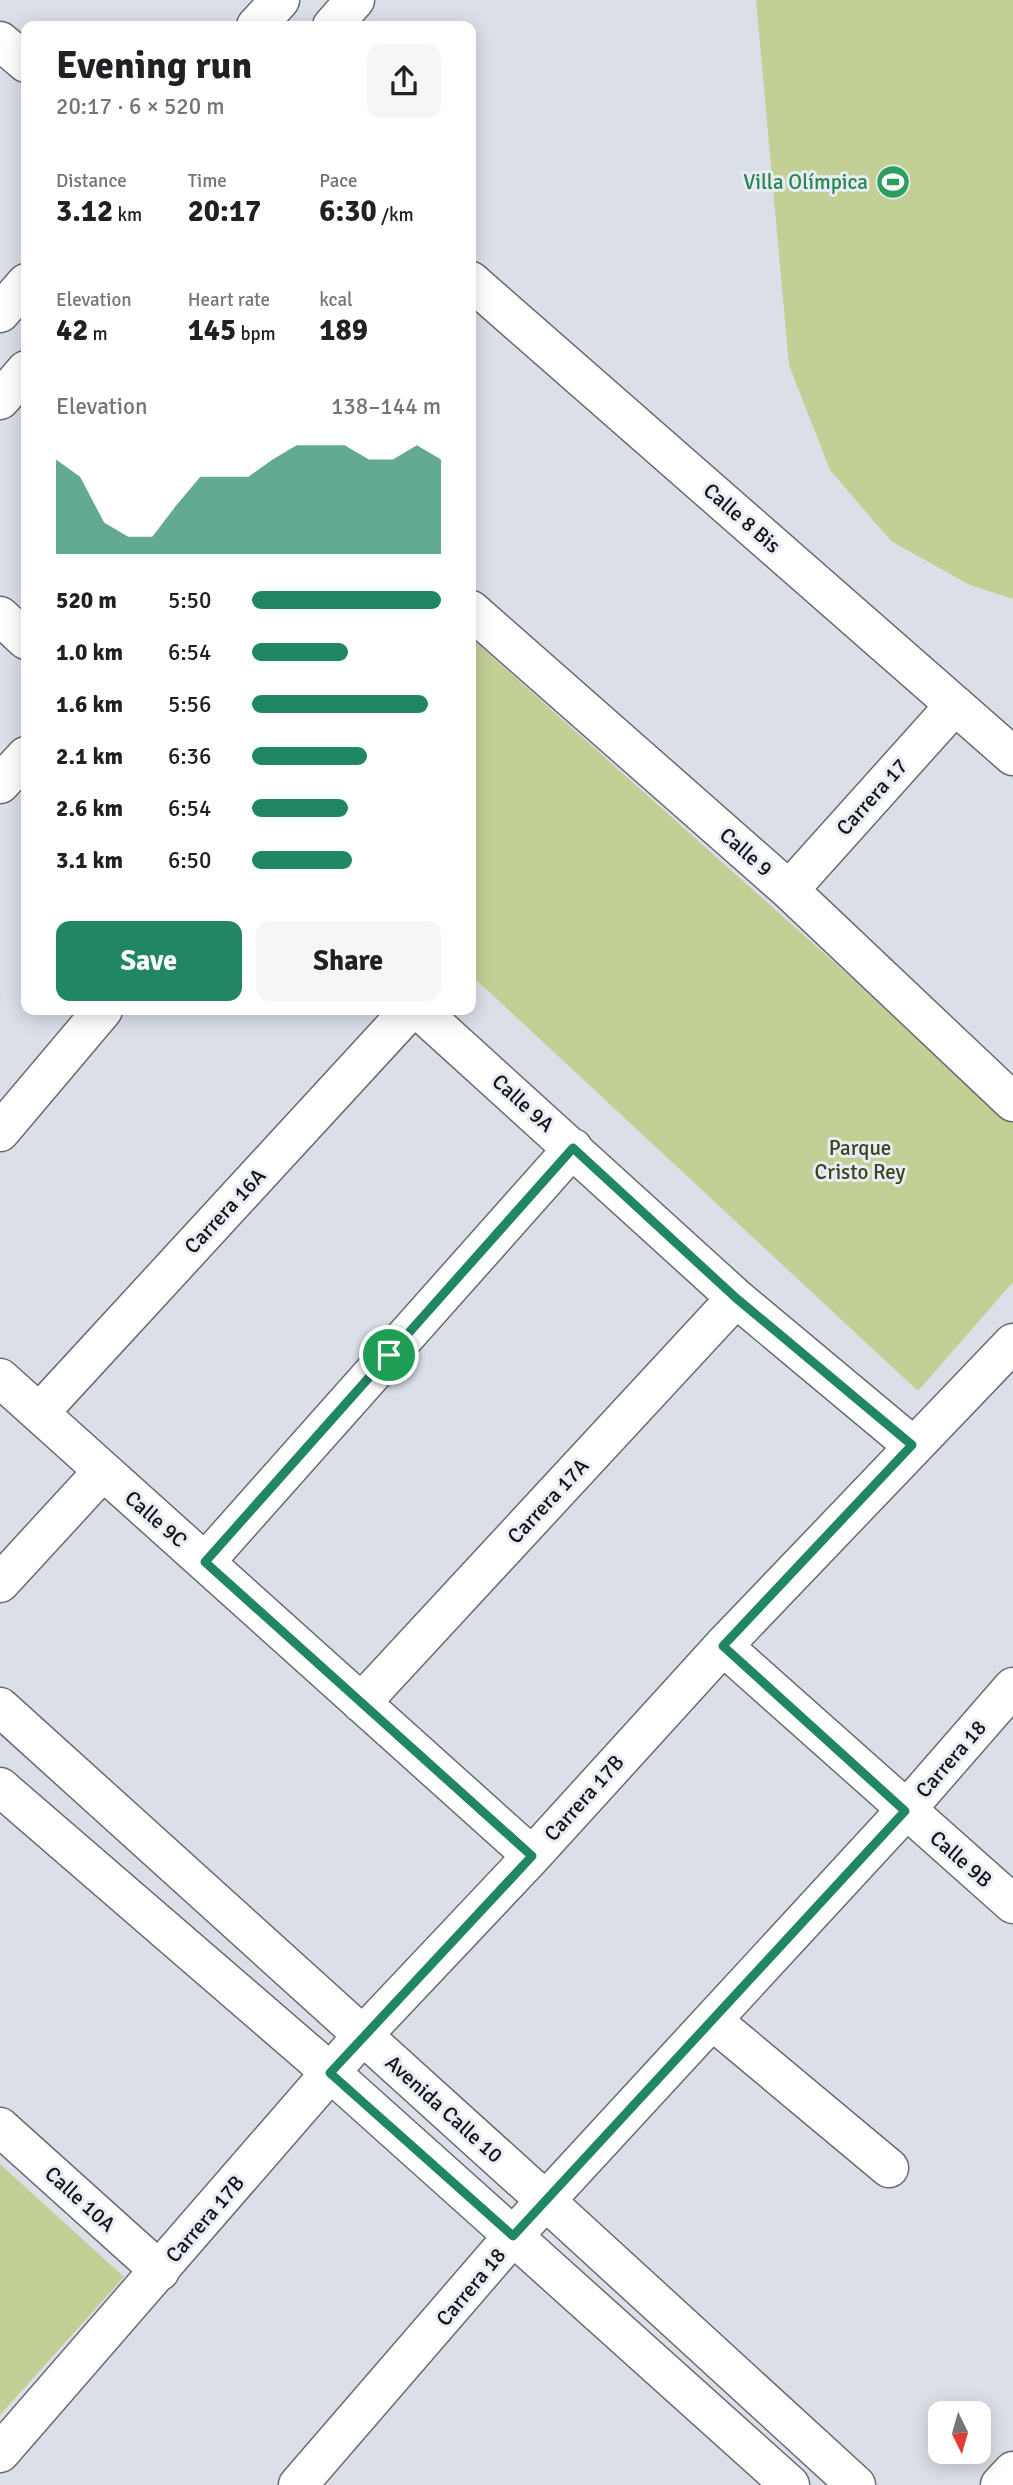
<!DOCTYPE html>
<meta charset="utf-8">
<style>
body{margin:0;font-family:Signika,sans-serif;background:#f6f6f6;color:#202124;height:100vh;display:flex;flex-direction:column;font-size:26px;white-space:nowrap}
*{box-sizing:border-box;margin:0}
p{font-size:23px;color:#757577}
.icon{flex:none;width:38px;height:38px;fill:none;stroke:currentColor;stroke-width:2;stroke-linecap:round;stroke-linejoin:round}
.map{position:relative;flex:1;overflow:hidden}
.details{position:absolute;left:21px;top:21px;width:455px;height:994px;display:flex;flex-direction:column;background:#fff;border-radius:14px;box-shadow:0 4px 18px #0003}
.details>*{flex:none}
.needle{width:46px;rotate:175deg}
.tools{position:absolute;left:928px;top:2401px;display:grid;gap:14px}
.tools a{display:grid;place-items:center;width:63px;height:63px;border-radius:14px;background:#fff;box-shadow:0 4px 18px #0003;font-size:35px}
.pin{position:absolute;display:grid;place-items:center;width:60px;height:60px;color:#fff;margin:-30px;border:4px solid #fff;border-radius:50%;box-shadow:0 2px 7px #0007}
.round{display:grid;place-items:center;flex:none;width:74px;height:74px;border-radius:14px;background:#f6f6f6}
.summary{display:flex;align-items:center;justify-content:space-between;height:119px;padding:0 35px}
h1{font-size:38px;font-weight:700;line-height:52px}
.figures{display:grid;grid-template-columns:repeat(3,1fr);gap:10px;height:119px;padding:7px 35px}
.figures div{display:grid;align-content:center}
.figures b{font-size:30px;font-weight:700}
.figures small{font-size:19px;font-weight:400}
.figures p{font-size:19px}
.chart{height:196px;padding:14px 35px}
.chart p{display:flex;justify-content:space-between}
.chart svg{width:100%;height:126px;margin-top:7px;fill:#218762;opacity:.7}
.action{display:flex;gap:14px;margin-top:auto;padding:14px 35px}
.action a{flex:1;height:80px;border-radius:14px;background:#218762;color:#fff;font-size:28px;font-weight:700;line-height:80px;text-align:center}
.action a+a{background:#f6f6f6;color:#202124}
ul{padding:0 35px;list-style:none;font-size:23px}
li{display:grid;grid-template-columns:112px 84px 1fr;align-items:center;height:52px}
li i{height:18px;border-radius:9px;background:#218762}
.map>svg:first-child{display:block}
</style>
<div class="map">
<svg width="1013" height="2485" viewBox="0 0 1013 2485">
<rect width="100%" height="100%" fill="#dbdfe8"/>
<!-- green -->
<path fill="#c2d096" d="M 756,0 L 1013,0 L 1013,599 L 970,585 L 891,541 L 830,470 L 789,365 Z
M 471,638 L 1013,1122 L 1013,1282 L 918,1391 L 471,975 Z
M 0,2164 L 124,2277 L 0,2415 Z"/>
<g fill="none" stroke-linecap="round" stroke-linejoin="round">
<!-- minor casing -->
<g stroke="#686b73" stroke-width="41">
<path id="minor" d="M 0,41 L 26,63
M 471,281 L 1013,756
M 471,610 L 789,890 L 1013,1102
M 0,616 L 26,640
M 0,784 L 26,756
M 789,890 L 955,705
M 419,1010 L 736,1298 L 912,1445
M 0,1132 L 103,1010
M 0,1378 L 532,1856
M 40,1412 L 410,1010
M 205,1562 L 573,1148
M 0,1583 L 102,1472
M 723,1646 L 1013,1904
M 361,1703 L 736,1298
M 713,2021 L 889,2168
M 0,2127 L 160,2271
M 547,2202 L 856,2485
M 0,2453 L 362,2036 L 532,1856 L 723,1646 L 1013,1343
M 298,2485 L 513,2236 L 790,2485
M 1000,2485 L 1013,2471"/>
</g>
<!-- major casing -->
<g stroke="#686b73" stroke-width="41">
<path id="major" d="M 0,1707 L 547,2202
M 0,1787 L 330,2072 L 513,2236 L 905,1811 L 1013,1687"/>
</g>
<!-- highway casing -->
<g stroke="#686b73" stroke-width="41">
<path id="highway" d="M 256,26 L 280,0
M 332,26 L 355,0
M 0,313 L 26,283
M 0,400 L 26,370"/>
</g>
<!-- minor -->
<use href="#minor" stroke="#fff" stroke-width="38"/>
<!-- major -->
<use href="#major" stroke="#fff" stroke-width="38"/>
<!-- highway -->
<use href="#highway" stroke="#fff" stroke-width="38"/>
</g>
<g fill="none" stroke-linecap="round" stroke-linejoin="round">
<!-- route casing -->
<g stroke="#fff" stroke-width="14">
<path id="route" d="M 573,1148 L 736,1298 L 912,1445 L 723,1646 L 905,1811 L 513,2236 L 330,2073 L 532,1856 L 205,1562 Z"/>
</g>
<!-- route -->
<use href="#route" stroke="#218762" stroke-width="9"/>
</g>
<!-- icons -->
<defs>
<g id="stadium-disc" transform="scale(1.75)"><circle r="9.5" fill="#2e9e5b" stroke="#e8ecf5"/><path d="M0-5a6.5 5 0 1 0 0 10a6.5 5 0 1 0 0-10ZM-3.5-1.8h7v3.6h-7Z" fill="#fff"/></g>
</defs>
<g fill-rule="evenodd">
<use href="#stadium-disc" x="893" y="182"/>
</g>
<g text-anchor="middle" stroke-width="6" stroke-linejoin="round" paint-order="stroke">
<!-- leisure labels -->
<g font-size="21" fill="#27864d" stroke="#e8ecf5" text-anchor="end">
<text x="868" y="189">Villa Olímpica</text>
</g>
<!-- street labels -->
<g font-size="21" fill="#131417" stroke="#e8ecf5">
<text transform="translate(742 518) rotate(41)" y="7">Calle 8 Bis</text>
<text transform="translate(872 797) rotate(-48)" y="7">Carrera 17</text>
<text transform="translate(746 852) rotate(41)" y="7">Calle 9</text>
<text transform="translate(523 1103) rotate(42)" y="7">Calle 9A</text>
<text transform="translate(225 1211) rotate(-47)" y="7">Carrera 16A</text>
<text transform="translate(548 1501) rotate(-47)" y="7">Carrera 17A</text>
<text transform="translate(156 1519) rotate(41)" y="7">Calle 9C</text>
<text transform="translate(951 1759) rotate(-49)" y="7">Carrera 18</text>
<text transform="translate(584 1798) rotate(-48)" y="7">Carrera 17B</text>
<text transform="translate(961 1859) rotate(41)" y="7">Calle 9B</text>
<text transform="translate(444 2109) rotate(42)" y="7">Avenida Calle 10</text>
<text transform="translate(80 2199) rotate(42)" y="7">Calle 10A</text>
<text transform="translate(205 2219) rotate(-49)" y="7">Carrera 17B</text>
<text transform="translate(471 2287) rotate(-50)" y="7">Carrera 18</text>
</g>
<!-- park labels -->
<g font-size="21" fill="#3a4319" stroke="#e8ecf5">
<text x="860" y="1155">Parque<tspan x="860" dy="24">Cristo Rey</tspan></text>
</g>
</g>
</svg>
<div class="tools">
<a><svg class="needle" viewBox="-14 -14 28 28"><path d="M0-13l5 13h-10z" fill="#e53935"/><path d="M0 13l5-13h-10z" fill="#757577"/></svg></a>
</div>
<div class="pin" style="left:389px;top:1355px;background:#1e9e55"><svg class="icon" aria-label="arrive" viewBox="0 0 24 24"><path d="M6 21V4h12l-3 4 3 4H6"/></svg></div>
<section class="details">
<div class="summary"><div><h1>Evening run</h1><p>20:17 · 6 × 520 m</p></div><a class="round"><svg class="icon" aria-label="share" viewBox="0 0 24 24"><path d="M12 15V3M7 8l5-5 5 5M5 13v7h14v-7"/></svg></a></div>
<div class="figures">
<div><p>Distance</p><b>3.12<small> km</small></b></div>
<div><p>Time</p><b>20:17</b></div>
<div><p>Pace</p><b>6:30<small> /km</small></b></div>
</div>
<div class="figures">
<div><p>Elevation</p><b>42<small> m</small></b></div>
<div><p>Heart rate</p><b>145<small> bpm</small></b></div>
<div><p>kcal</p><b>189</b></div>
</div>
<div class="chart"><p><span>Elevation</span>138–144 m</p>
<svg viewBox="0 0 160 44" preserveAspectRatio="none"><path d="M0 44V11L10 17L20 33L30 38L40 38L50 27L60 17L70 17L80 17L90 11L100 6L110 6L120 6L130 11L140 11L150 6L160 11V44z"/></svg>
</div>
<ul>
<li><b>520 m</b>5:50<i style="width:100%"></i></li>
<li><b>1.0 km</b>6:54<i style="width:51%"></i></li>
<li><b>1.6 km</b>5:56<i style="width:93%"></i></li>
<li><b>2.1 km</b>6:36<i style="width:61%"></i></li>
<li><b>2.6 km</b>6:54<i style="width:51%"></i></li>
<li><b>3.1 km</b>6:50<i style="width:53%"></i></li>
</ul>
<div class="action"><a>Save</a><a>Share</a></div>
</section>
</div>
